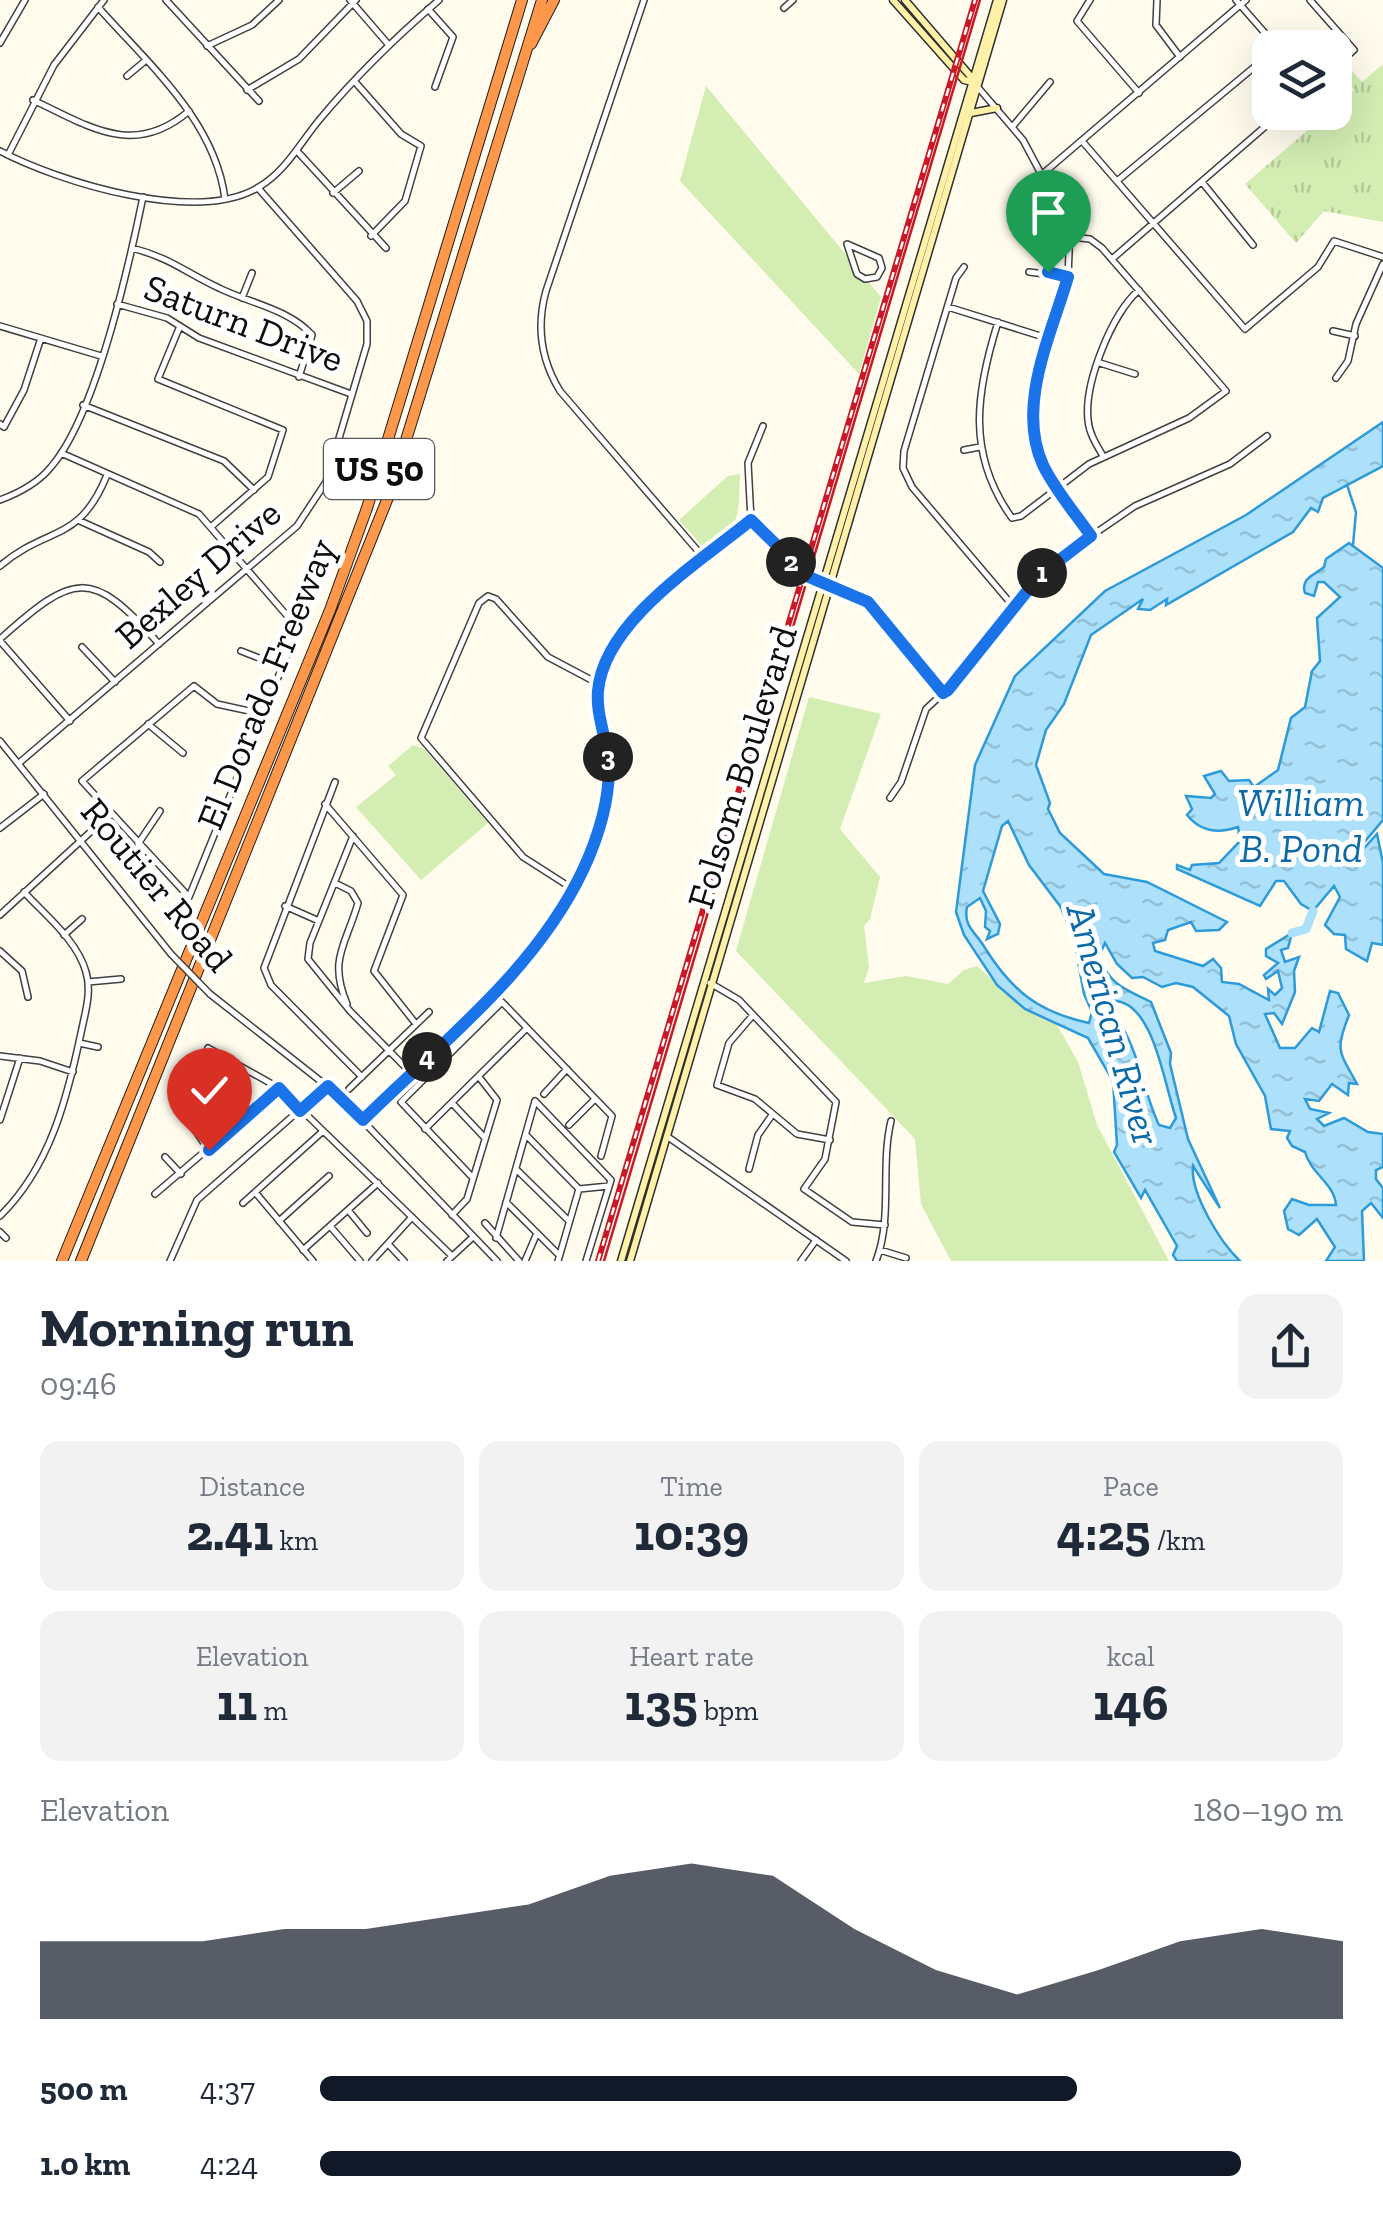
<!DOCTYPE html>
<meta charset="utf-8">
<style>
body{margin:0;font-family:"Zilla Slab",serif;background:#f2f2f3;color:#1f2937;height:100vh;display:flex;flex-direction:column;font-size:38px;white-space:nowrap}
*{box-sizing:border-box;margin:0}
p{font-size:32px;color:#747a83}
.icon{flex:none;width:55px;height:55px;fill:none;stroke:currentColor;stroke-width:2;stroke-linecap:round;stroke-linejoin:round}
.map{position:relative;height:1261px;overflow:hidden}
.side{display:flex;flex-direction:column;background:#fff;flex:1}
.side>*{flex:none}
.fabs{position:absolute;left:1252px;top:30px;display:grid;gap:20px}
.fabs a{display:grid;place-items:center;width:100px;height:100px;border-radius:20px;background:#fff;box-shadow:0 10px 40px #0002;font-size:50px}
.pin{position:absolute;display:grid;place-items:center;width:85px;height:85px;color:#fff;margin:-102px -42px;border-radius:50% 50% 50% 0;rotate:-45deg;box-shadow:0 0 10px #0007}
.pin .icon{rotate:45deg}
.km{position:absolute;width:50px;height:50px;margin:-25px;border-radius:50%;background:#222;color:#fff;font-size:28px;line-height:50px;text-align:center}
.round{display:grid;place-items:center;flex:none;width:105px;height:105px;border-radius:20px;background:#f2f2f3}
.overview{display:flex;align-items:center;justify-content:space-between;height:170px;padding:0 40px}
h1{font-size:55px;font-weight:800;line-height:75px}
.stats{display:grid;grid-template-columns:repeat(3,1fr);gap:15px;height:170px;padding:10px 40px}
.stats div{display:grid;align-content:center;border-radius:20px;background:#f2f2f3;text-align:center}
.stats b{font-size:50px;font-weight:800}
.stats small{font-size:28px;font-weight:400}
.stats p{font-size:28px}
.chart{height:280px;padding:20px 40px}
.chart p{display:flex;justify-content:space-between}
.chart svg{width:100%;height:180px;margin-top:10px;fill:#111827;opacity:.7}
ul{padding:0 40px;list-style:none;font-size:32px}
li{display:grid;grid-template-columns:160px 120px 1fr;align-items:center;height:75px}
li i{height:25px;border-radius:12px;background:#111827}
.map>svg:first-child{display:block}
</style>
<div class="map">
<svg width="1383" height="1261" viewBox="0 0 1383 1261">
<defs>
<pattern id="park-tufts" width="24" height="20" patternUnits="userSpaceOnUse" patternTransform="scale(2.5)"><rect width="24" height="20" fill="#d3edb3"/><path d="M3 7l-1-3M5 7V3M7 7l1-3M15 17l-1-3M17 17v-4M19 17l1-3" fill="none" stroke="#b4ca99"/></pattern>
<pattern id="water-ripples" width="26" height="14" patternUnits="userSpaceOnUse" patternTransform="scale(2.5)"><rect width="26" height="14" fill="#ade1fb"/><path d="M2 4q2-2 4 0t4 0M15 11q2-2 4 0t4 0" fill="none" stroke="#94c0d6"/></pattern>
</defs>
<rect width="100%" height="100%" fill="#fffbed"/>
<!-- grass -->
<path fill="#d3edb3" d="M 706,86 L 881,297 L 859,374 L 680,181 Z
M 740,474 C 738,509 743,534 703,547 L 679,520 L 728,476 Z
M 809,697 L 881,714 L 840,829 L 880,877 L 870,919 L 864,926 L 869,967 L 864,983 L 906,976 L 948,984 L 964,970 L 977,966 L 1025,1009 L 1053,1018 L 1078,1062 L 1097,1125 L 1169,1261 L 951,1261 L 921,1204 L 915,1139 L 736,951 Z
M 413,745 L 424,749 L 488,823 L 421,880 L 356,807 L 396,775 L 388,766 Z"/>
<!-- park -->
<path fill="url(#park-tufts)" d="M 1383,64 L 1383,222 L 1324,211 L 1296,243 L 1245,184 L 1328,113 L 1335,112 L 1335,106 L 1354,90 L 1339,72 L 1347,65 L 1362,82 Z"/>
<!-- water -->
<path fill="url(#water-ripples)" stroke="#2d9ad9" stroke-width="2.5" fill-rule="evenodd" d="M 1383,422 L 1383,466 L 1323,498 L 1318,512 L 1311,508 L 1293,532 L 1166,605 L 1167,599 L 1150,610 L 1138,609 L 1143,599 L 1091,635 L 1064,704 L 1046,730 L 1036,765 L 1050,803 L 1048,809 L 1060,833 L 1104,874 L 1147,882 L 1227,922 L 1219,930 L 1196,931 L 1191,922 L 1168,930 L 1165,940 L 1153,943 L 1155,951 L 1203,966 L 1213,959 L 1221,968 L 1222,982 L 1239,984 L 1269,1000 L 1268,989 L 1275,995 L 1282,988 L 1278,971 L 1266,979 L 1264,975 L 1278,963 L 1266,956 L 1266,949 L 1292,933 L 1288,948 L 1281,950 L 1285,962 L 1299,957 L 1294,971 L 1295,992 L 1282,1024 L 1274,1013 L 1265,1014 L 1280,1048 L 1295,1048 L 1312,1028 L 1319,1032 L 1330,991 L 1338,993 L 1349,1015 C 1334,1052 1340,1052 1357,1084 L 1349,1083 L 1348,1095 L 1332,1084 L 1319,1101 L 1305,1099 L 1310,1109 L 1329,1113 L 1317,1119 L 1324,1126 L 1344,1118 L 1368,1132 L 1383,1134 L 1383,1167 L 1376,1170 L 1376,1179 L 1383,1188 L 1383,1218 L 1371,1203 L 1362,1211 L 1364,1261 L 1326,1261 L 1335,1247 L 1317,1219 L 1299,1235 L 1288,1229 L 1284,1211 L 1292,1199 L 1309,1205 L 1336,1205 C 1334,1183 1311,1174 1305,1152 L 1292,1146 L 1287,1138 L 1290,1131 L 1271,1129 L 1265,1096 L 1236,1044 L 1229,1016 L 1193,987 L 1176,983 L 1162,987 L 1143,977 L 1132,978 L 1117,964 L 1105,943 L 1098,958 C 1115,988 1121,987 1151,1002 L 1171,1053 L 1170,1064 L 1188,1139 L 1220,1208 L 1193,1166 C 1190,1193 1220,1242 1240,1261 L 1177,1261 L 1173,1255 L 1177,1246 L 1145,1190 L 1141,1198 L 1114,1152 L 1117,1145 L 1113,1081 L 1088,1038 L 1025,1009 L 997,985 L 964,935 L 956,912 L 975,765 L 1015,676 L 1105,591 L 1246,515 ZM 1008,821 L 1029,865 L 1060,906 L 1073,934 L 1084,994 L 1092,1012 L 1089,1023 C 1038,1012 1012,991 985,948 C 976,932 963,927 967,907 L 980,898 L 986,911 L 985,927 L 990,931 L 987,939 L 998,934 L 1000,924 L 983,891 L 1002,826 ZM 1114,1001 C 1154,1002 1164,1085 1176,1118 L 1170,1128 L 1159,1125 C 1146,1098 1141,1065 1128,1038 C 1121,1024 1114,1017 1114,1001 Z
M 1349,543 L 1383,568 L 1383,820 L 1356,852 L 1357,856 L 1377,834 L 1383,863 L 1383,945 L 1372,943 L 1367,961 L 1346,949 L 1345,935 L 1334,934 L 1325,925 L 1340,897 L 1334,886 L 1313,911 L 1301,904 L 1284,881 L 1276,881 L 1260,906 L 1177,869 L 1177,865 L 1190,870 L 1192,865 L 1219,863 L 1240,841 L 1238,827 C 1218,834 1200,831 1187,815 L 1192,809 L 1186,796 L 1211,798 L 1215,794 L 1204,776 L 1221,771 L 1229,781 L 1249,780 L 1254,787 L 1278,770 L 1291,718 L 1305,707 L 1312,671 L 1320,661 L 1317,618 L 1340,597 L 1324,582 L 1318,582 L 1314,596 L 1305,593 C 1300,578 1315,575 1324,567 L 1326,559 Z"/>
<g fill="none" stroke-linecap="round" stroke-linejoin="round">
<!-- stream -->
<path stroke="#2d9ad9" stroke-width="2.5" d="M 1347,485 L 1356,512 L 1353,545"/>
<!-- river -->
<path stroke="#ade1fb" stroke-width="9" d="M 1292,933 L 1306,929 L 1313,911"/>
<!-- minor casing -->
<g stroke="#404040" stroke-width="8">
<path id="minor" d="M 166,0 L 259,101
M 350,0 L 388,44
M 644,0 L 546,291 C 536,327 541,360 560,391 L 704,558
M 1090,0 L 1077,21 L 1139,93
M 1157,0 L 1156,25 L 1180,57
M 1236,0 L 1278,48
M 1310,0 L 1354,50 L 1335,67
M 98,7 C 148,64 215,120 225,199
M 784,8 L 793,0
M 428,9 L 453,37 L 435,87
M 0,43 L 25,0
M 207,46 L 252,25 L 279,0
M 127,76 L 145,61
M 356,83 L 401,134 L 421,146 L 405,201 L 371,236
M 247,90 L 299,59 L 356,0
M 33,100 C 90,127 134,158 189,111
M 1013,126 L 1050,82
M 1082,141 L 1245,329 L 1318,267 L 1334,241 L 1383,257
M 297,151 L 386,248
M 8,155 L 54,65 L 104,0
M 1117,181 L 1270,54
M 1202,182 L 1253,245
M 333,193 L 359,171
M 1046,210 L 1059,202
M 847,244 L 879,258 L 882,268 L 877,277 L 865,279 L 857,274 Z
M 132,248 C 171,258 186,273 219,288 C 249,303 289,309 312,335 L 299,377
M 1112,259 L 1282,112
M 964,267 L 956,278 L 904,451 L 903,468 L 912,487 L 1013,606
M 1029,272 L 1068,277
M 242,298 L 252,273
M 117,304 L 167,318 L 199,338 L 351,394
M 948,307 L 1050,339
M 998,322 C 976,392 966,454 1012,518 L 1021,516 L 1089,464 L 1189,418 L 1226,391 L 1102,248 L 1090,239 L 1071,237
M 0,326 L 101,356
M 180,326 L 158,379 L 283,430 L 268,477 L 212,526
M 1333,331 L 1355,336
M 1100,363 L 1135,374
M 1336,378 L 1348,361 L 1356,324 L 1383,264
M 83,405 L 224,461 L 254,490
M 0,424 L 4,427 L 24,390 L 41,338
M 964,450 L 980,447
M 61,453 L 199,514 L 296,626 L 296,633 L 189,897 L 82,781 L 194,686 L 217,704 L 263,714
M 1103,456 C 1096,444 1089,433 1088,420 C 1084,383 1112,313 1139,290
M 0,500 C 19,493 38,483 51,467 C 96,415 129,265 143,197
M 751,520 L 748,463 L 763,426
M 80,521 L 149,552 L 160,562
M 0,566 C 48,525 79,544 107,475
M 0,639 C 74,573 91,567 159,644
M 0,641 L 70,721
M 82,647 L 115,682
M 241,651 L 282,667
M 148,724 L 183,753
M 19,763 L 297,526 L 326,482 L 367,344 L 367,321 L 357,301 L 258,188
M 335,782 L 264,968 L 271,985 L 362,1077
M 890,798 L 901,782 L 926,709 L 955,682 L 1049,565 L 1135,506 L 1230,464 L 1267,436
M 325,804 L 403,895 L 374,971 L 416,1024
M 0,828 L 44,794
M 353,836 L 310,943 L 308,959 L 350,1011 L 411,1073
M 138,844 L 160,811
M 335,883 L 351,891 L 358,903 C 346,945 328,959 347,1004
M 285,906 L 319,921
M 0,915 L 110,814
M 64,935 L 82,919
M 0,951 L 22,971 L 28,997
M 88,982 L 121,979
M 710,983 L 739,1000 L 836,1102 L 825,1159 L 804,1189 L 852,1222 L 885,1225
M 753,1015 L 729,1043 L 717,1085 L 755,1099 L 797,1134 L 830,1140
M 79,1043 L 98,1047
M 208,1048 L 279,1088 L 452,1256
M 0,1056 L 40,1061 L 73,1072
M 349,1089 L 429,1012
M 544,1094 L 567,1069
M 535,1101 L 611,1180 L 586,1261
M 452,1103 L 484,1137
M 0,1120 L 20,1058
M 569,1125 L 595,1099
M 425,1129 L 527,1028
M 526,1135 L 579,1189
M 208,1149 L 195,1130 L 225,1058
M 165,1157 L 181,1174
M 516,1169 L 569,1221
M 749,1169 L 758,1135 L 772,1115
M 473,1178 L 401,1102 L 502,1002 L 612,1116 L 601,1156
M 255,1192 L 313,1261
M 155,1194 L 279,1088
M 506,1202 L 559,1255
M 243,1203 L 322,1132
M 348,1210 L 367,1233
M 452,1215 L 467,1199 L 497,1100 L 479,1077
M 0,1216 C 50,1167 67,1099 81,1033 C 85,1013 92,992 86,972 C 77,940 45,915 24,892
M 279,1221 L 329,1176
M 485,1223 L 519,1261
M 330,1226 L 360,1261
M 0,1232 L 6,1238
M 496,1238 L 535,1101
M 388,1244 L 404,1261
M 303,1250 L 378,1183
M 880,1250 L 906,1258
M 372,1261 L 412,1217
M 447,1261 L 473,1237
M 525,1261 L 537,1233
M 558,1261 L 579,1189 L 609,1186
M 801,1261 L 816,1240
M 876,1261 C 893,1217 880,1167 891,1121"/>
</g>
<!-- tertiary casing -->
<g stroke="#404040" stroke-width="8">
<path id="tertiary" d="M 976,85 L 1023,140 L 1070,228 L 1068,277 L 1036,390 L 1033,422 L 1043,464 L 1091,536
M 0,151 C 59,182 197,225 259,187 C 286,171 300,143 320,119 C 356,76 396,37 439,0
M 1039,177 L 1246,0
M 0,741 L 171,954
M 573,889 L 523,857 L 421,738 L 479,603 L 488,596 L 496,599 L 548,657 L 599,684
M 210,994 L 337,1094 L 497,1261
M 363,1120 C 441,1043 536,970 583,870 C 598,837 611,795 608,759 C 606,736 596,715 598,691 C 603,621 701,562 751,520 L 809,577 L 868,601 L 943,693
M 668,1137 L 846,1261
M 170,1261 L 197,1200 L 327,1086"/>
</g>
<!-- secondary casing -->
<g stroke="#2f2f2f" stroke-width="9">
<path id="secondary" d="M 893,0 L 964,80 L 972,82
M 905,0 L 972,78
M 971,113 L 997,108
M 621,1261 L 997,0
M 630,1261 L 1003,0"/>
</g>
<!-- motorway casing -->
<g stroke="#1e1e1e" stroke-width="12">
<path id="motorway" d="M 531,44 L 554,0
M 62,1261 L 330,610 L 367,508 L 522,0
M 81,1261 L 389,495 L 542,0"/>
</g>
<!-- minor -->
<use href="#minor" stroke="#fff" stroke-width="5"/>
<!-- tertiary -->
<use href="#tertiary" stroke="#fff" stroke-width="5"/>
<!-- secondary -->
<use href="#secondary" stroke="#fff2a8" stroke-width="6"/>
<!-- motorway -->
<use href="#motorway" stroke="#ff974b" stroke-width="10"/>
<!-- tram -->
<path stroke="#c91928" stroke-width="2.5" d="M 604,1261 L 980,0"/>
<!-- rail casing -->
<g stroke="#c91928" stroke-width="6">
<path id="rail" d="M 598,1261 L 975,0"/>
</g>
<!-- rail -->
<use href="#rail" stroke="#fff" stroke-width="2.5" stroke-dasharray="8" stroke-linecap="butt"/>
<!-- tertiary-bridge casing -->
<g stroke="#404040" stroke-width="8" stroke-linecap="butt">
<path id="tertiary-bridge" d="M 171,954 L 210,994"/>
</g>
<!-- tertiary-bridge -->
<use href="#tertiary-bridge" stroke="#fff" stroke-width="5"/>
</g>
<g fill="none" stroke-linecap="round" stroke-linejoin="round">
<!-- route casing -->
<g stroke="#fff" stroke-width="20">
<path id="route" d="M 209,1150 L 279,1088 L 300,1111 L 328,1086 L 363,1120 C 441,1043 536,970 583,870 C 598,838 612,795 608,759 C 606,736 596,715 598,691 C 604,621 700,562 751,520 L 809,577 L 868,602 L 943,693 L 948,690 L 1040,575 L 1091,536 C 1075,513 1055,490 1043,465 C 1016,406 1051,335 1068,277 L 1048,272"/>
</g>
<!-- route -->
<use href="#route" stroke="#1a73e8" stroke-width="12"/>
</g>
<g text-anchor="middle" stroke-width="10" stroke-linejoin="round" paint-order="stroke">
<!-- shield labels -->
<rect fill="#fff" stroke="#565656" stroke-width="2.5" x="324" y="439" width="110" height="60" rx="8"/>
<g font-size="35" font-weight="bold" fill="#0d0d0d">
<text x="379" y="481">US 50</text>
</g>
<!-- street labels -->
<g font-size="38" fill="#0d0d0d" stroke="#fff">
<text transform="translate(244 323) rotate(21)" y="13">Saturn Drive</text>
<text transform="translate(198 574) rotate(-41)" y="13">Bexley Drive</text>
<text transform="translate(266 684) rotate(-68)" y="13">El Dorado Freeway</text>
<text transform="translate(742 767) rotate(-73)" y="13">Folsom Boulevard</text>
<text transform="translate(157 885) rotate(50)" y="13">Routier Road</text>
</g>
<!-- water labels -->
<g font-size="40" font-style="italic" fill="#0c6aaa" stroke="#fff">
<text x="1301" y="816">William<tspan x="1301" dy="46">B. Pond</tspan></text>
<text transform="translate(1114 1024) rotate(74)" y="14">American River</text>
</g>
</g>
</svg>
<div class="fabs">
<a><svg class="icon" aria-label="layers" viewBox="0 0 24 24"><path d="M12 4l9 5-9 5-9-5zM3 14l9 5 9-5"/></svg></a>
</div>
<div class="pin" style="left:1048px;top:272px;background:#1e9e55"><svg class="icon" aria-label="arrive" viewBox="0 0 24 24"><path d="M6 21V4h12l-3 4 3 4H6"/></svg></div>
<div class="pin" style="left:209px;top:1150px;background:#d93025"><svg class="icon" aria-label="check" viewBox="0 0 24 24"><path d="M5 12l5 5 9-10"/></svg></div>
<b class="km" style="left:1042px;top:573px">1</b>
<b class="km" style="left:791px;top:562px">2</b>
<b class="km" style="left:608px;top:757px">3</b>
<b class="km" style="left:427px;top:1057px">4</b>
</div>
<section class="side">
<div class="overview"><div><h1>Morning run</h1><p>09:46</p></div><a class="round"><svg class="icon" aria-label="share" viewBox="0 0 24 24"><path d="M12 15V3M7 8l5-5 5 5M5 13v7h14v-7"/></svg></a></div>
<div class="stats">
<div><p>Distance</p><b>2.41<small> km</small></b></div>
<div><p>Time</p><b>10:39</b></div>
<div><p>Pace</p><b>4:25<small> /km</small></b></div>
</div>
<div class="stats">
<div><p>Elevation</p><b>11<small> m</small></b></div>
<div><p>Heart rate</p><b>135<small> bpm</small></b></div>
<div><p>kcal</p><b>146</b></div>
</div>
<div class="chart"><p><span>Elevation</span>180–190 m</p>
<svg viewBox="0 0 160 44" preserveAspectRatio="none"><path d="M0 44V25L10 25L20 25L30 22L40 22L50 19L60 16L70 9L80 6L90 9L100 22L110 32L120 38L130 32L140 25L150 22L160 25V44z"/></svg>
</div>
<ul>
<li><b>500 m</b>4:37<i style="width:74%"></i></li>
<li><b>1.0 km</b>4:24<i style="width:90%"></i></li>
</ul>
</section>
